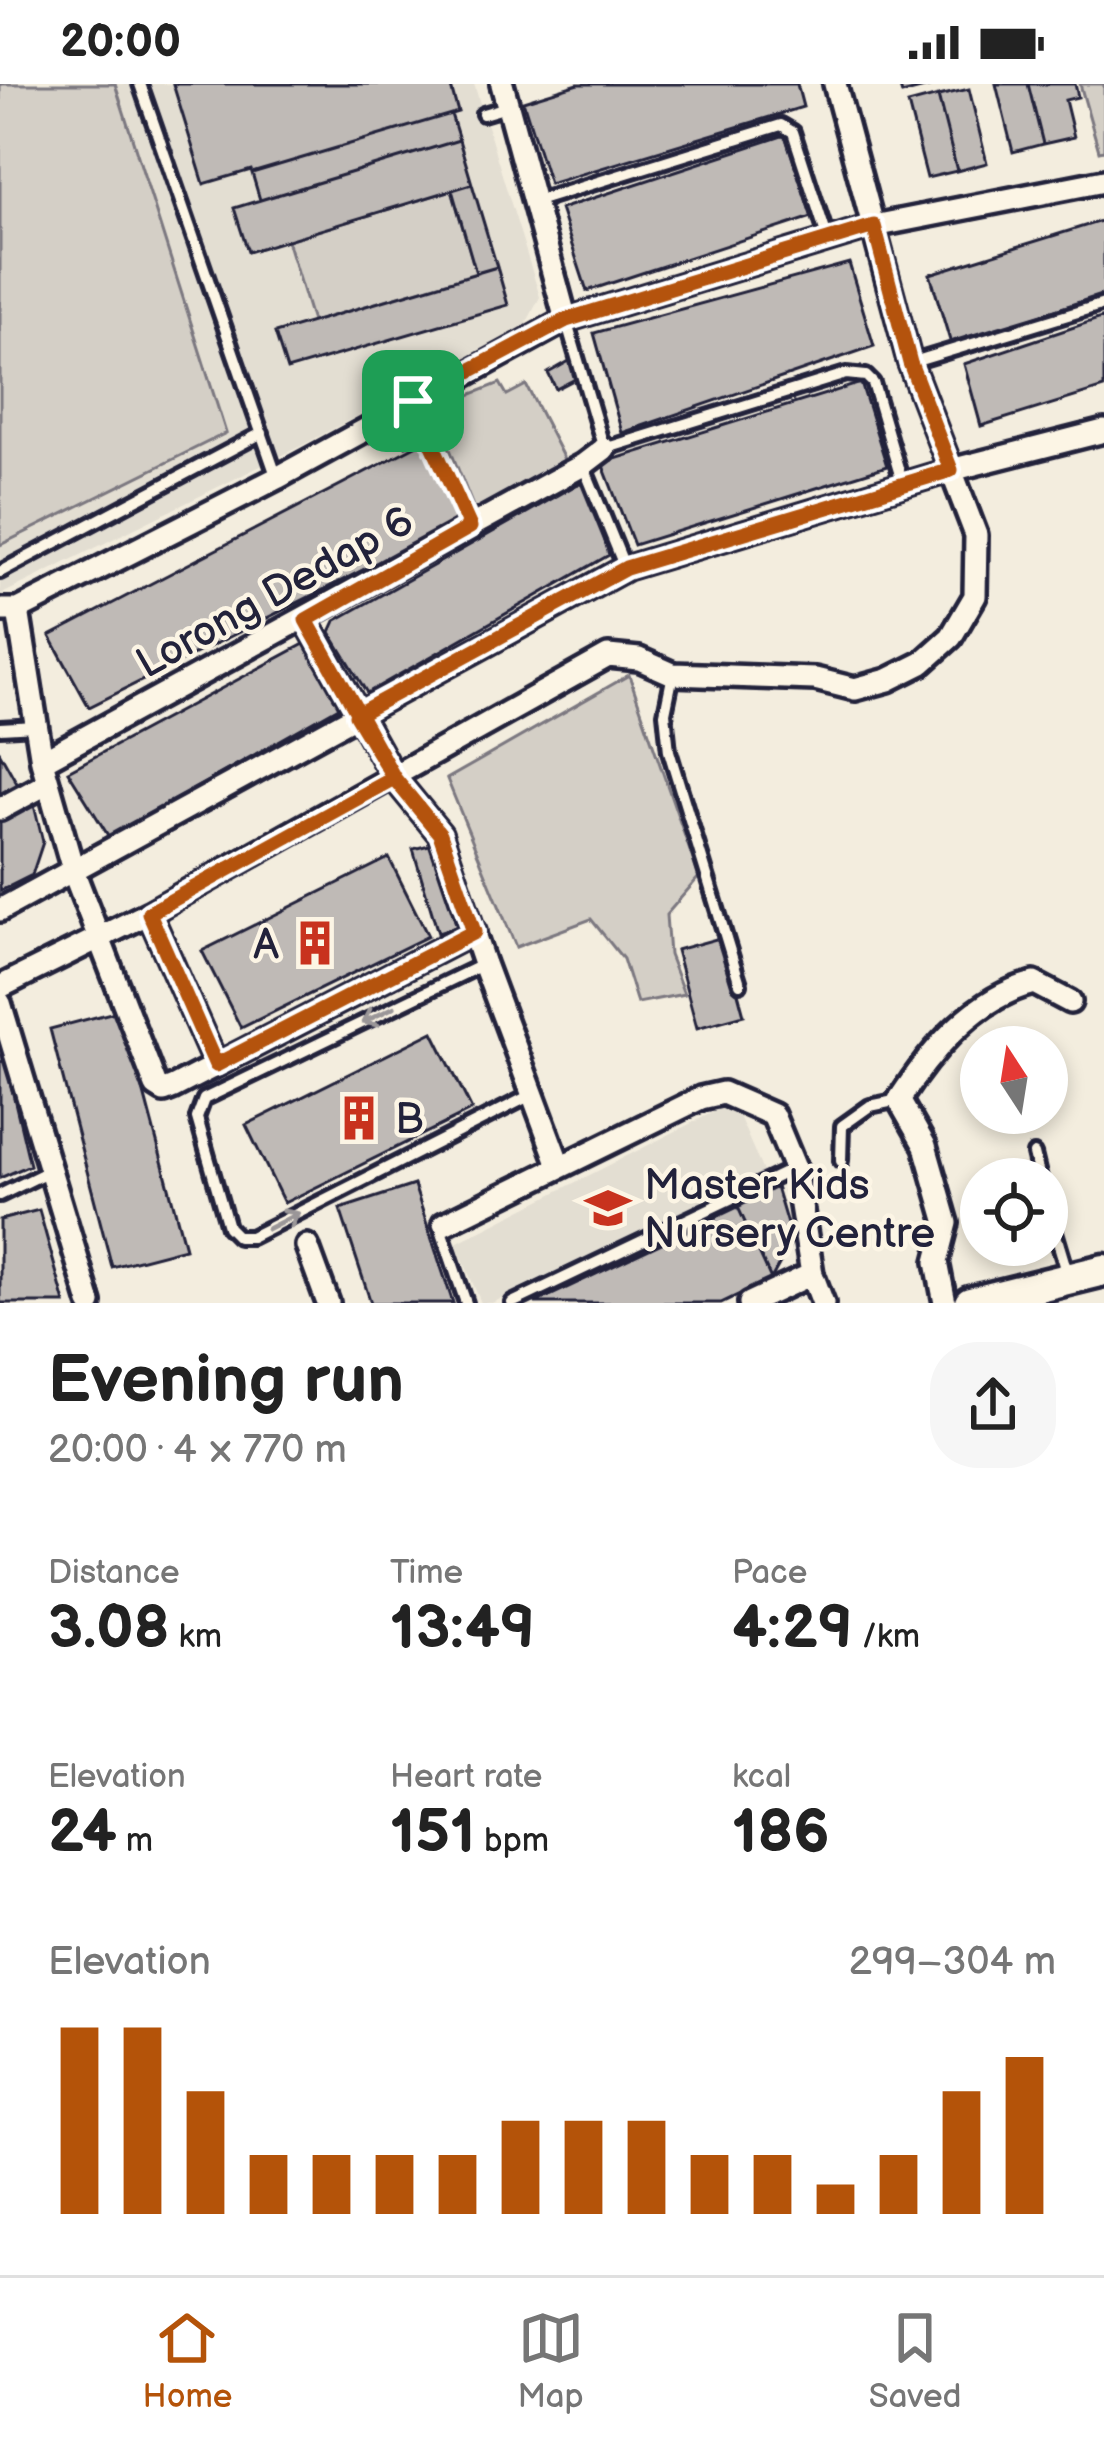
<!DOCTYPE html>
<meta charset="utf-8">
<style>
body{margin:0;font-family:"Balsamiq Sans",sans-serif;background:#f6f6f6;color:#222;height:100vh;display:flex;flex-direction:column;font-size:45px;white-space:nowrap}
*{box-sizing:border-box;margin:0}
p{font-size:39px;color:#767676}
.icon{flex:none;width:66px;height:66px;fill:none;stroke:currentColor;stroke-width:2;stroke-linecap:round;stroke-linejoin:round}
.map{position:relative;height:1219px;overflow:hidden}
.details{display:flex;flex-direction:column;background:#fff;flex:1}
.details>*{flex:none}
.needle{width:78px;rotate:348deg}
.controls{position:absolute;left:960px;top:942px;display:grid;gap:24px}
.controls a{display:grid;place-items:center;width:108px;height:108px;border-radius:50%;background:#fff;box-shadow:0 6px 18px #0003;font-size:60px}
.pin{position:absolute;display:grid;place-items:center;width:102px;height:102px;color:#fff;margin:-51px;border-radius:24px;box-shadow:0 6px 18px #0006}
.round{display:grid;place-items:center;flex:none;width:126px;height:126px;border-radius:48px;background:#f6f6f6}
.overview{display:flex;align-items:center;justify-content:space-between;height:204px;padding:0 48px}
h1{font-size:66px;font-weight:700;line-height:90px}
.figures{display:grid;grid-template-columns:repeat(3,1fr);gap:18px;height:204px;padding:12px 48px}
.figures div{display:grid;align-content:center}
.figures b{font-size:60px;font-weight:700}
.figures small{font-size:33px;font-weight:400}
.figures p{font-size:33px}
.chart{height:336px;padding:24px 48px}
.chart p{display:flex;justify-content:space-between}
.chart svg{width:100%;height:216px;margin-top:12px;stroke:#b45309;stroke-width:6}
.status{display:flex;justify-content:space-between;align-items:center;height:84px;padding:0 60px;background:#fff;direction:ltr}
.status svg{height:33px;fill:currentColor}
.dock{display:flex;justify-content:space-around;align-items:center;height:168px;border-top:3px solid #e0e0e0;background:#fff;font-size:33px;color:#767676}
.dock a{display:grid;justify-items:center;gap:6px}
.dock .active{color:#b45309}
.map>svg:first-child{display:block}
</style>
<div class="status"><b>20:00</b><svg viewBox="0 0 49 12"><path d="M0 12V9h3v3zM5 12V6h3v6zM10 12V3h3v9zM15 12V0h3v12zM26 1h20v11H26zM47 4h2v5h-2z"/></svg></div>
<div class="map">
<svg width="1104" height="1219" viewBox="0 0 1104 1219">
<rect width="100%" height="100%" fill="#f3edde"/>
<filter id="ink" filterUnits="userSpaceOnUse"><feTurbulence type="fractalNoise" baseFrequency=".00833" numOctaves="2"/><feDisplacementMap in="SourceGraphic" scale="24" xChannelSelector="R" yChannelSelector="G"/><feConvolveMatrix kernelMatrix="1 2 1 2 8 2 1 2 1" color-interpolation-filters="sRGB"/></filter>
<g filter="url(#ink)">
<!-- built -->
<path fill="#e3ded2" d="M 0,0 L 474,0 L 540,213 L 525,242 L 303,361 L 0,511 Z
M 733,1018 L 764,1090 L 492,1219 L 481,1219 L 456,1159 Z"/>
<!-- green -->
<path fill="#d4cfc6" stroke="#7b7880" stroke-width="3" d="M 0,0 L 115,0 L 226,349 L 0,461 Z
M 1080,0 L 1104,0 L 1104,66 L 1099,67 Z
M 452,106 L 476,189 L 312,238 L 287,156 Z
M 500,299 L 507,311 L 526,301 L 566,379 L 476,430 L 434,325 Z
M 629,591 L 699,793 L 666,831 L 669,871 L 684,910 L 637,919 L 623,875 L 591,835 L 516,863 L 447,695 Z"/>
<!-- building -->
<path fill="#bfbab6" stroke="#22223b" stroke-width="3" d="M 173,0 L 450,0 L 458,28 L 252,89 L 251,86 L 204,100 Z
M 578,0 L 797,0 L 803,23 L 549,100 L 523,17 Z
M 899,0 L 932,0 L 932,2 L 902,10 Z
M 996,0 L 1028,0 L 1043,60 L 1013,68 Z
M 1028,0 L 1075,0 L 1078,13 L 1065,16 L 1074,53 L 1043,60 Z
M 969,5 L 987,79 L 957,87 L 938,12 Z
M 938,12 L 957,87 L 927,94 L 908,20 Z
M 451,30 L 459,56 L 260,116 L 252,89 Z
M 785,51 L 812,133 L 587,207 L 560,125 Z
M 459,56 L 472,100 L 248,168 L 234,124 Z
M 472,100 L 497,183 L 476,189 L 452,106 Z
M 1104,136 L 1104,210 L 951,260 L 930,190 Z
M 849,179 L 874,262 L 622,349 L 594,249 Z
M 497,183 L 508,221 L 287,286 L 275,249 Z
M 1104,233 L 1104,304 L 981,342 L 964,280 Z
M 571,276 L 579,293 L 556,305 L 548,289 Z
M 861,299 L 887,382 L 634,461 L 602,379 Z
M 417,345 L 421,358 L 406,362 L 402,348 Z
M 423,358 L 461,437 L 89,623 L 50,552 Z
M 578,400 L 589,401 L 609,471 L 367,609 L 330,548 L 335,537 Z
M 306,559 L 344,620 L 109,753 L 68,687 Z
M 0,669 L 19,703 L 0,713 Z
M 33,717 L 43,758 L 32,791 L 0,807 L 0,734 Z
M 433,760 L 457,843 L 438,849 L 413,765 Z
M 389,774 L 428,852 L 241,944 L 202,867 Z
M 723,853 L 744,931 L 697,944 L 676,866 Z
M 122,926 L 185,1164 L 112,1183 L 50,945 Z
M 433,948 L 472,1026 L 284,1119 L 246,1041 Z
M 5,976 L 30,1081 L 0,1094 L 0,978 Z
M 414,1101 L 453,1219 L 371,1219 L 340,1125 Z
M 776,1103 L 792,1157 L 771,1195 L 738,1123 Z
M 738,1123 L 771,1195 L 721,1219 L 535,1219 Z
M 39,1126 L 65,1219 L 0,1219 L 0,1136 Z"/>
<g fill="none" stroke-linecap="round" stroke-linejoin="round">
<!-- service casing -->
<g stroke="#22223b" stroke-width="20">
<path id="service" d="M 140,0 L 277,394
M 483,30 L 507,23
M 534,118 L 781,41 L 793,48 L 828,156
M 566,236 L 604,365 L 846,290 L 866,292 L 873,299 L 903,401
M 910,279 L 1104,220
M 415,320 L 470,443
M 583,381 L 625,484
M 0,488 L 262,349
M 673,590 L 665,629 L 669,667 L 740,900
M 0,644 L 36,642
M 484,880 L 204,1015 L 197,1034 L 228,1143 L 238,1153 L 251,1153 L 533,1010
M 1034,1070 L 1040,1095
M 841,1077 L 842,1042 L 870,1022 L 899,1016
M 0,1111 L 51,1086
M 1047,1121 L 1068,1191
M 444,1140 L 442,1149 L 466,1219
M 512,1219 L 795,1084"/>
</g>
<!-- minor casing -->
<g stroke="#22223b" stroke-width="30">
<path id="minor" d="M 502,0 L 566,236
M 0,526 L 18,526 L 277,394 L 566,236 L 874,142 L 1104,97
M 18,526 L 42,677 L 74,789 L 156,1002 L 164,1007 L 174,1003 L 474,848
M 306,536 L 394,694 L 440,750 L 484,880 L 559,1081
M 42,677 L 583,381 L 604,365
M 0,725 L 48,699
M 0,826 L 626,484 L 951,386 L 1104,347
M 149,829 L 216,981
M 0,903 L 149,829 L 608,572 L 639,575 L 673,590 L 815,595 L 855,605 L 888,596 L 922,579 L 951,553 L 975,512 L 976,451 L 910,279 L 835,0
M 0,919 L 90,1219
M 444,1140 L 701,1014 L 723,1009 L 773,1031 L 795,1084 L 812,1190 L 823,1219
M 307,1162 L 328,1219
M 750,1219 L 812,1190
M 945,1219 L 937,1178 L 947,1139 L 925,1062 L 899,1016 C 931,966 975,913 1034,899 L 1070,918"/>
</g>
<!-- secondary casing -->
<g stroke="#22223b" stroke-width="39">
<path id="secondary" d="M 970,1219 L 1104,1186"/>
</g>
<!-- service -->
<use href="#service" stroke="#fcf5e5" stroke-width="10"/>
<!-- minor -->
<use href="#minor" stroke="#fcf5e5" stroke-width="21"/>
<!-- secondary -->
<use href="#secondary" stroke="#fcf5e5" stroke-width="30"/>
</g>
<!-- one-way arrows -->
<defs><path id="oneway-shaft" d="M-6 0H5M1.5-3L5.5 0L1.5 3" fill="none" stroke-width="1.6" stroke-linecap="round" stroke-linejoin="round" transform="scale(3)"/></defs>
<g stroke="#9a9698">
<use href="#oneway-shaft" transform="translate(378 931) rotate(154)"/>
<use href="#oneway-shaft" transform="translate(283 1137) rotate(-27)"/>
</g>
</g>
<g fill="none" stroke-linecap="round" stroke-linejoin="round" filter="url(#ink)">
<!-- route casing -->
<g stroke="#fff" stroke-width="24">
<path id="route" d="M 413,317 L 470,443 L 306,536 L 394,694 L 149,829 L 216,981 L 474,848 L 440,750 L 394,694 L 356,631 L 626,484 L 951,386 L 910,279 L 874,142 L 566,236 L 413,317"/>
</g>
<!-- route -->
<use href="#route" stroke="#b45309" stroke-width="15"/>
</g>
<!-- icons -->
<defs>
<g id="building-bare" transform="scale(3.6)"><path d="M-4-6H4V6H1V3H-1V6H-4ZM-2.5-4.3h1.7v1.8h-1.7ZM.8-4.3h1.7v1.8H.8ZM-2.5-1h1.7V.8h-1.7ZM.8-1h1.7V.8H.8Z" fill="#c8321e" stroke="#fcf5e5" stroke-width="2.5" paint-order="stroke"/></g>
<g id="school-bare" transform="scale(3.6)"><path d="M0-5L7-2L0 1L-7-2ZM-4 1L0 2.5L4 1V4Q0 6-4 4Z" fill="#c8321e" stroke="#fcf5e5" stroke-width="2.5" paint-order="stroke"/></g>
</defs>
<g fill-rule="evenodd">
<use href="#building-bare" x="315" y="859"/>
<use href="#building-bare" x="359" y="1034"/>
<use href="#school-bare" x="608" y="1124"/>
</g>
<g text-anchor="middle" stroke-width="9" stroke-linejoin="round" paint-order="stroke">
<!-- street labels -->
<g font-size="42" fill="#22223b" stroke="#fcf5e5">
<text transform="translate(274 507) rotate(-29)" y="15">Lorong Dedap 6</text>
</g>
<!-- poi labels -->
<g font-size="42" fill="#22223b" stroke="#fcf5e5" text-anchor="start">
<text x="279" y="874" text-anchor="end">A</text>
<text x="395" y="1049">B</text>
<text x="644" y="1115">Master Kids<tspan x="644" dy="48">Nursery Centre</tspan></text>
</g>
</g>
</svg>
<div class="controls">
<a><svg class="needle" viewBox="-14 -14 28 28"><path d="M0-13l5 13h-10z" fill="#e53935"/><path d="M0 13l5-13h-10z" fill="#767676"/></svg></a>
<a><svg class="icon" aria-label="locate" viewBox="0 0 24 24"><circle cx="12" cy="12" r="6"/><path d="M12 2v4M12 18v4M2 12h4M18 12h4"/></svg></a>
</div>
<div class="pin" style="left:413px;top:317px;background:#1e9e55"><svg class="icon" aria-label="arrive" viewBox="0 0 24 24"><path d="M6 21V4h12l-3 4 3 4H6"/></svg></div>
</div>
<section class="details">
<div class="overview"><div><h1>Evening run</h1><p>20:00 · 4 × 770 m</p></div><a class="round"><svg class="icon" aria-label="share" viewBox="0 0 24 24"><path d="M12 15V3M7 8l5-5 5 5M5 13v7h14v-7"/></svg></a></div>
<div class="figures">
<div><p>Distance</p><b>3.08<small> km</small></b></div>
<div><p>Time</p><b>13:49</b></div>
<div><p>Pace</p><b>4:29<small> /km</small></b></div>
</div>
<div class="figures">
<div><p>Elevation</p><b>24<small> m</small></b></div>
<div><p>Heart rate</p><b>151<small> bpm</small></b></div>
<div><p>kcal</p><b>186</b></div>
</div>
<div class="chart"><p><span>Elevation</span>299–304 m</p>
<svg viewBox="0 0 160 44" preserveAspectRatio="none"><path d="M5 44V6M15 44V6M25 44V19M35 44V32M45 44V32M55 44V32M65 44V32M75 44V25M85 44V25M95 44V25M105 44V32M115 44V32M125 44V38M135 44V32M145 44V19M155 44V12"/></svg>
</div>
</section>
<nav class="dock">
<a class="active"><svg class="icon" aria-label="home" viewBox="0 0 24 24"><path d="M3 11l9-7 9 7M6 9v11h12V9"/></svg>Home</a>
<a><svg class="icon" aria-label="map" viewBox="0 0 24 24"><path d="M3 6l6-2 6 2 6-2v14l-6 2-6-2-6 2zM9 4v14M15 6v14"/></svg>Map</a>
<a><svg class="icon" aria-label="saved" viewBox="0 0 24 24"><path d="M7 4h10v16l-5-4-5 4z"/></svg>Saved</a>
</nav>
